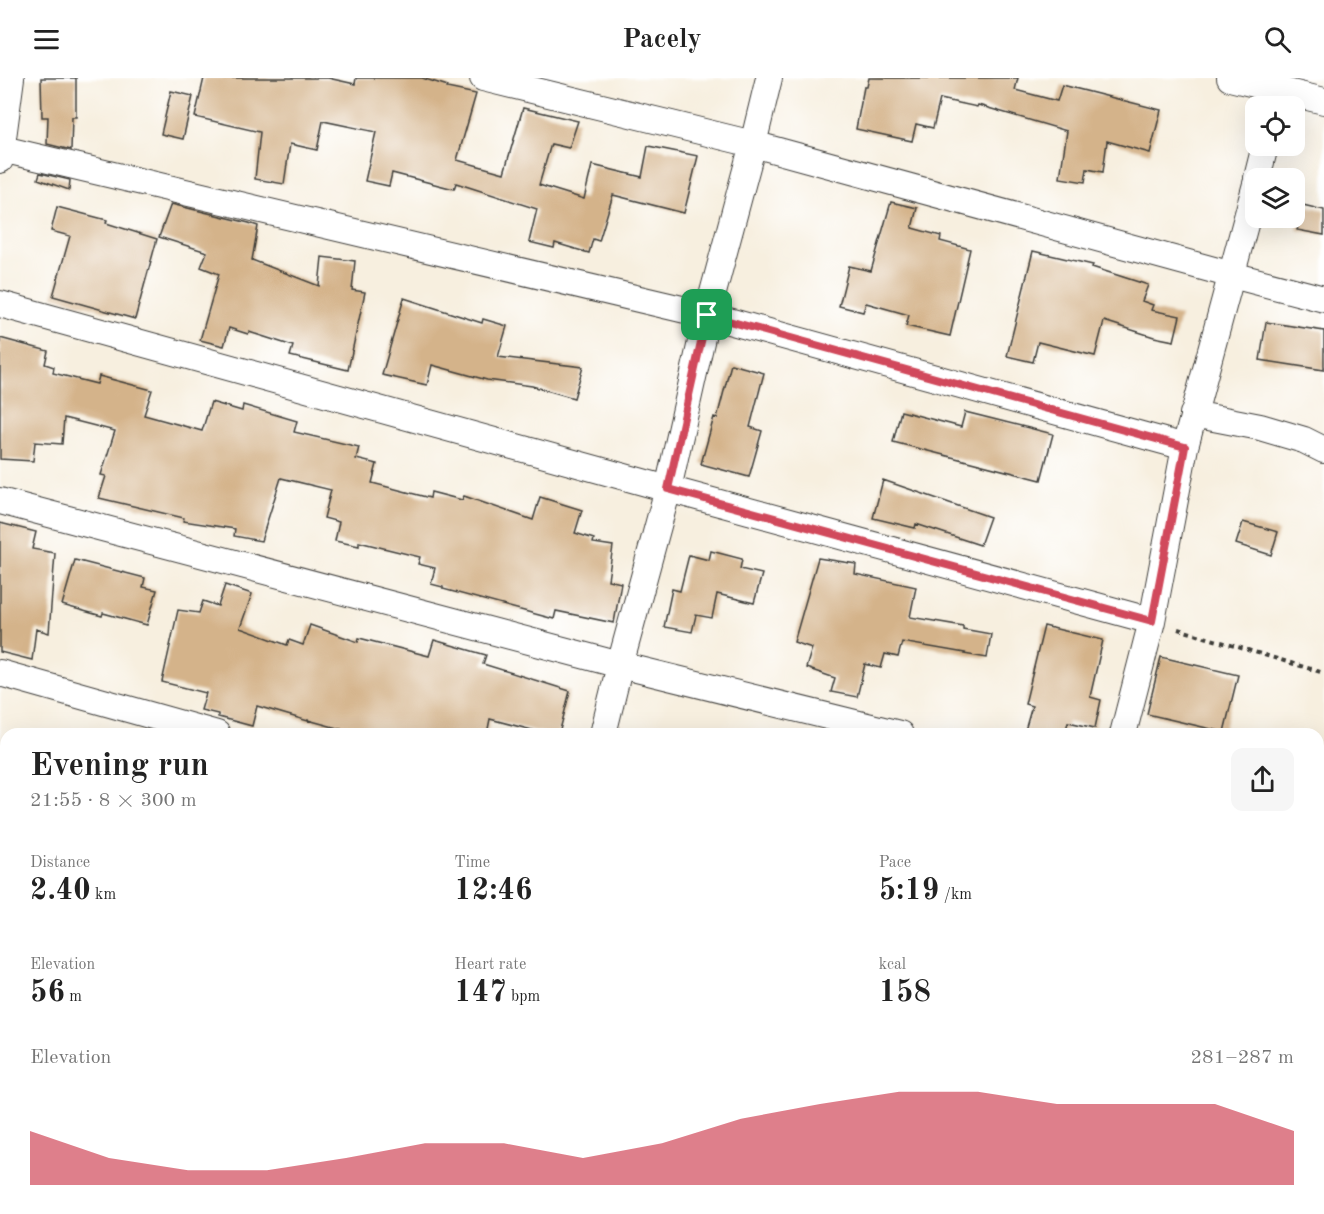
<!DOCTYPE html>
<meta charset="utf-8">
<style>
body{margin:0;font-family:"Old Standard TT",serif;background:#f6f6f6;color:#222;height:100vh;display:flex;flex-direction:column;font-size:22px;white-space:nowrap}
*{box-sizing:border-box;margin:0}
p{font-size:20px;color:#767676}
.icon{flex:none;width:33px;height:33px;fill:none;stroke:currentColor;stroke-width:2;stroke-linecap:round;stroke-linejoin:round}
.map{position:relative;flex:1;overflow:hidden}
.side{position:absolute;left:0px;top:650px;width:1324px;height:488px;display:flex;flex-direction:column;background:#fff;border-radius:18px 18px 0 0;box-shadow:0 6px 24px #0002}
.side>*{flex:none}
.fabs{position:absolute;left:1245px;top:18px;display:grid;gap:12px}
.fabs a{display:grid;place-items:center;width:60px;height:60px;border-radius:12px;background:#fff;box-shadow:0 6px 24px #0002;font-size:30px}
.pin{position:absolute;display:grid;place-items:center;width:51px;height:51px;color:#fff;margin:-26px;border-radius:12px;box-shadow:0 3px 9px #0006}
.round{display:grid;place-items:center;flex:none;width:63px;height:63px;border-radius:12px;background:#f6f6f6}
.overview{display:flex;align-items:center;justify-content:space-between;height:102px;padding:0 30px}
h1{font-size:33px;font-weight:600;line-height:45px}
.stats{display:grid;grid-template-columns:repeat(3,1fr);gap:9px;height:102px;padding:6px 30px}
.stats div{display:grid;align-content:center}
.stats b{font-size:30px;font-weight:600}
.stats small{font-size:16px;font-weight:400}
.stats p{font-size:16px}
.chart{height:168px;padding:12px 30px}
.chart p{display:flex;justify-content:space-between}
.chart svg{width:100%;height:108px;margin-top:6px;fill:#d1495b;opacity:.7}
header{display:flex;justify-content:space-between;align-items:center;height:78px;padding:0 30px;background:#fff;font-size:27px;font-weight:600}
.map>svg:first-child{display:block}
</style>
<header><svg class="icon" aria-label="menu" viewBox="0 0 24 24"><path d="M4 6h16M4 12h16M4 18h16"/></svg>Pacely<svg class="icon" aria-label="search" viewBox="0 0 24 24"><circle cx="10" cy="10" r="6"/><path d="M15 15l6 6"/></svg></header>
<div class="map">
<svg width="1324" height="1136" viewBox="0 0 1324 1136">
<rect width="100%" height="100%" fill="#fff"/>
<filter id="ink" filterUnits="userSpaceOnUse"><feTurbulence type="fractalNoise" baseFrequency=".0167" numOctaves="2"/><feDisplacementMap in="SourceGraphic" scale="12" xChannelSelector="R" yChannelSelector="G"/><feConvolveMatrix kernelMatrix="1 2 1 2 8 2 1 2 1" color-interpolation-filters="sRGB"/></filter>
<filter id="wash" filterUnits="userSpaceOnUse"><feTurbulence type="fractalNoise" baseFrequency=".008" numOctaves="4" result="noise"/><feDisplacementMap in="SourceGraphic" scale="24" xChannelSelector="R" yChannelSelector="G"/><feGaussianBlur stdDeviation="1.35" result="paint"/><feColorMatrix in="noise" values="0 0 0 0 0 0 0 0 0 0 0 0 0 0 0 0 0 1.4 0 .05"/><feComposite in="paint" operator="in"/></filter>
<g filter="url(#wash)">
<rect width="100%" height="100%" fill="#f7efdf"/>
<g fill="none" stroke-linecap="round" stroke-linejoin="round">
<!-- stream -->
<path stroke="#6eb2e4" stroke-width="9" d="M 1318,720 L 1324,714
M 1318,935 L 1324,942"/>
</g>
<g id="blocks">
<!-- building -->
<path fill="#d4b38a" d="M 41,0 L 76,0 L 76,39 L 72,39 L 71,72 L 47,66 L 48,39 L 42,39 Z
M 204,0 L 328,0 L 355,6 L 356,0 L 422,0 L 448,8 L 447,10 L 476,16 L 457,82 L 504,95 L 523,30 L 578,43 L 569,70 L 551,66 L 539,107 L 584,121 L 592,87 L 642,99 L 648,68 L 698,78 L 684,135 L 613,117 L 599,163 L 593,161 L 589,175 L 555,165 L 554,170 L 529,164 L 537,131 L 456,105 L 454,111 L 392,95 L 389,108 L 365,103 L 376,54 L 323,43 L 317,72 L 290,66 L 284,106 L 255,101 L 260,54 L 195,39 Z
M 869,0 L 1018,0 L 1015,12 L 1057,23 L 1062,7 L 1161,32 L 1150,75 L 1107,63 L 1103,94 L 1087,91 L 1085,104 L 1060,100 L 1067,53 L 978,27 L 977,29 L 940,21 L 933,50 L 916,46 L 912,63 L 856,51 L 864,9 L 867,9 Z
M 171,13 L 193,18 L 183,61 L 161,56 Z
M 40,95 L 70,102 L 69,112 L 38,101 Z
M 891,124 L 917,130 L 912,150 L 941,158 L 940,163 L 970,171 L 950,258 L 906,248 L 909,237 L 866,225 L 863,234 L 839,228 L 849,188 L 871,193 Z
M 171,126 L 249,145 L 258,148 L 252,182 L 319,208 L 322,179 L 355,183 L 352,212 L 365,214 L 348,292 L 290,278 L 293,268 L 249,254 L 248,256 L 229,250 L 224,268 L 200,262 L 219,196 L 201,189 L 207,174 L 159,159 Z
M 1303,127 L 1324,132 L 1324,157 L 1297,152 Z
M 57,129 L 107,142 L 106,145 L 157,161 L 135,241 L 53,218 L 70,158 L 51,153 Z
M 1033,173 L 1093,187 L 1092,189 L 1148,207 L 1142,223 L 1153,227 L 1151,232 L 1180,238 L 1174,263 L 1154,259 L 1104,243 L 1095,278 L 1038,264 L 1033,284 L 1007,278 Z
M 404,220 L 482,245 L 483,241 L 507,248 L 498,279 L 583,289 L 574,320 L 532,308 L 487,302 L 432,287 L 427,307 L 382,297 Z
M 1266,244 L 1324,253 L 1324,292 L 1260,282 Z
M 0,260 L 48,273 L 45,286 L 54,289 L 53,295 L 97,306 L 99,298 L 152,312 L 144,337 L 202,353 L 211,324 L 242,333 L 243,327 L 297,343 L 294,354 L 359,369 L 356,381 L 377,386 L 372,405 L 430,420 L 431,414 L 462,422 L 464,418 L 533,442 L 540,419 L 582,432 L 575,455 L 594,461 L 593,465 L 613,468 L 608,502 L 621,505 L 614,545 L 556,533 L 554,541 L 443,511 L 443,509 L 431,506 L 435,490 L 418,486 L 420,479 L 359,464 L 359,468 L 335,463 L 339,444 L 324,440 L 331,412 L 281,400 L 261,463 L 234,458 L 235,451 L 183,443 L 184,440 L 99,420 L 106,398 L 101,397 L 115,353 L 64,340 L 62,366 L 35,364 L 33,383 L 0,381 Z
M 731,286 L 764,295 L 750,349 L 762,353 L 749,399 L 701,386 L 714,339 L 717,340 Z
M 901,333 L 961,349 L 965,334 L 1053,356 L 1041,402 L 893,364 Z
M 883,402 L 990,439 L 980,467 L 916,446 L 915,450 L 873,440 Z
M 1243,444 L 1278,454 L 1271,477 L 1236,466 Z
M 0,445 L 36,454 L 32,471 L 55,475 L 49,555 L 36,551 L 32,582 L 0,574 Z
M 711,473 L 742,481 L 740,491 L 762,496 L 754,525 L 717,516 L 712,540 L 696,537 L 692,554 L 664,549 L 672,511 L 680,513 L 689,477 L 709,482 Z
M 818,480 L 856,486 L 855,496 L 916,509 L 910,539 L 963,548 L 963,551 L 991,556 L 987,580 L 964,576 L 965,575 L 902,564 L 898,579 L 885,576 L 881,590 L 865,586 L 857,619 L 831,614 L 835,600 L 806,590 L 812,570 L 794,564 Z
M 75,482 L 145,500 L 143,509 L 157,512 L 147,547 L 103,535 L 102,538 L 62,527 Z
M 225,507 L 252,516 L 240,550 L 287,567 L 289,562 L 303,567 L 310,547 L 358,564 L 359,560 L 429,578 L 434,562 L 486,577 L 483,586 L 570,613 L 559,656 L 547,656 L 490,641 L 487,656 L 359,656 L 308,642 L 308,643 L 257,628 L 252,648 L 218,639 L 218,636 L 201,632 L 206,615 L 162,604 L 178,532 L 199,535 L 203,523 L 218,528 Z
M 1044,548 L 1103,562 L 1090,619 L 1101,622 L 1095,650 L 1068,644 L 1065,656 L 1024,656 L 1032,628 L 1025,626 Z
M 1161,579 L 1238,597 L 1224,654 L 1147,636 Z"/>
</g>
</g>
<g filter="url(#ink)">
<use href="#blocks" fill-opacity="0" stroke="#3d3c39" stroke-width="1.5"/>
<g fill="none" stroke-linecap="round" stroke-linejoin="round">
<!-- minor casing -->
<g stroke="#3d3c39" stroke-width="28">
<path id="minor" d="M 483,0 L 753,66 L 1232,197 L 1324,221
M 1230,0 L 1324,23
M 2,71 L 707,237 L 1185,369
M 0,82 L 11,0
M 1257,100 L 1265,68
M 0,226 L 668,411 L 1152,543
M 1193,336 L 1260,349 L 1304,362 L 1324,372
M 0,423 L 620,587 L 900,656
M 0,595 L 217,656
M 603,656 L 620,587 L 668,411 L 707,237 L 753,66 L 769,0
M 1123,656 L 1152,543 L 1185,369 L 1256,106
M 0,800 L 6,802
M 0,985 L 6,986
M 618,1131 L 639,1136
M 481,1136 L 482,1131
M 997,1136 L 997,1131"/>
</g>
<!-- path -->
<path stroke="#3d3c39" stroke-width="4" stroke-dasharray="4.5 4.5" stroke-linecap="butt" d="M 1178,551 L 1324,595
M 1318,707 L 1324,703"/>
<!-- minor -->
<use href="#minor" stroke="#fff" stroke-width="26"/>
</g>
</g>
<g fill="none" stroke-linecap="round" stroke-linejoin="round" filter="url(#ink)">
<!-- route casing -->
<g stroke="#fff" stroke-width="12">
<path id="route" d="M 707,237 L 1185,369 L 1152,543 L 668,411 Z"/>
</g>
<!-- route -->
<use href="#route" stroke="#d1495b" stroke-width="8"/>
</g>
</svg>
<div class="fabs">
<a><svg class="icon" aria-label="locate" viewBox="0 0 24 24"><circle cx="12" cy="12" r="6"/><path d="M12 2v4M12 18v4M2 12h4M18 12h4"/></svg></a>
<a><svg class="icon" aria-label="layers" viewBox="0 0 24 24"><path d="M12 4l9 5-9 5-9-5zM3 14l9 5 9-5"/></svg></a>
</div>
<div class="pin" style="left:707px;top:237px;background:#1e9e55"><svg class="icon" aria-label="arrive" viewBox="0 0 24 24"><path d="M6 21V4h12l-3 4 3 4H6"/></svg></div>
<section class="side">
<div class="overview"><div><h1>Evening run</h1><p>21:55 · 8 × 300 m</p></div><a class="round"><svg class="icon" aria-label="share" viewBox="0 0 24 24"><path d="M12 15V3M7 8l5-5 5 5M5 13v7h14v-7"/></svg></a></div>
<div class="stats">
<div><p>Distance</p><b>2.40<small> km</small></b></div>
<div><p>Time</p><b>12:46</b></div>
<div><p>Pace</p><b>5:19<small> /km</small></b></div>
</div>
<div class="stats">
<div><p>Elevation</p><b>56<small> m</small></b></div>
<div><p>Heart rate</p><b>147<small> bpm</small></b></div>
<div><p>kcal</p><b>158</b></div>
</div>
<div class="chart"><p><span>Elevation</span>281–287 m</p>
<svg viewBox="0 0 160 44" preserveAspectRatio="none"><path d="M0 44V22L10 33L20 38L30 38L40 33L50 27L60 27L70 33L80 27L90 17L100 11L110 6L120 6L130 11L140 11L150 11L160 22V44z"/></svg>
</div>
</section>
</div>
